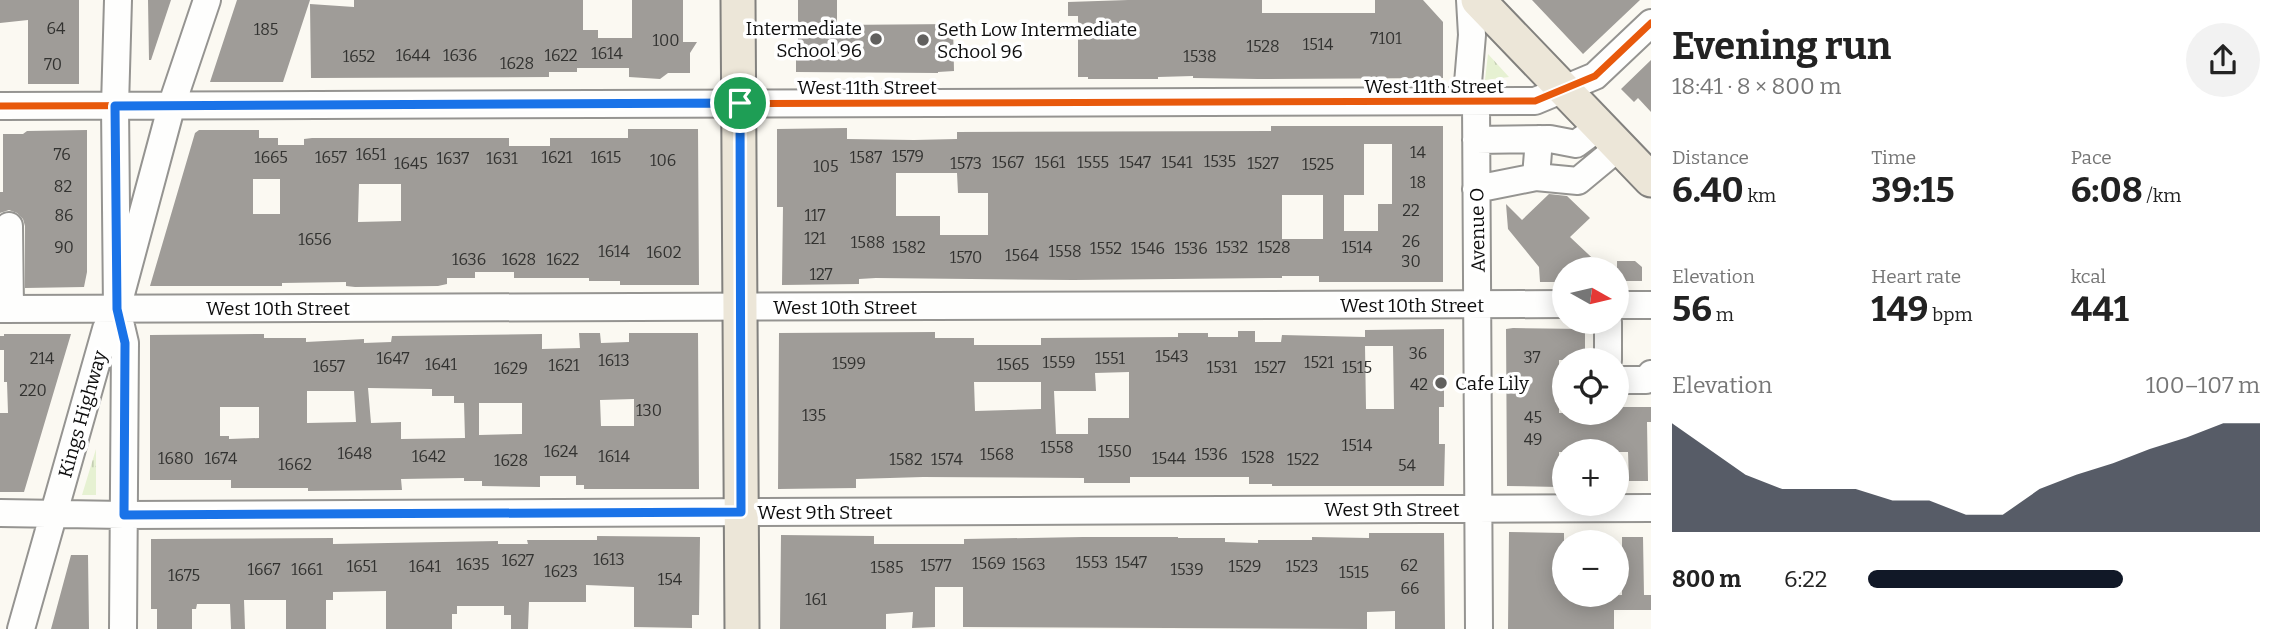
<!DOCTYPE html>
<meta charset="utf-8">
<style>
body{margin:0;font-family:Bitter,serif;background:#f2f2f2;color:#222;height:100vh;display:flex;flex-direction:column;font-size:26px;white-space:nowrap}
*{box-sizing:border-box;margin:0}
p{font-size:23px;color:#767676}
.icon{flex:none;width:38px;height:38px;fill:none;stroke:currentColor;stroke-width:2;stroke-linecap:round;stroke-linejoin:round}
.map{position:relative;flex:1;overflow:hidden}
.side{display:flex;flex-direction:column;background:#fff;width:630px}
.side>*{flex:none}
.needle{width:46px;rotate:98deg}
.buttons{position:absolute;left:1552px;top:257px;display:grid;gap:14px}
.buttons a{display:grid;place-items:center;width:77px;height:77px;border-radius:50%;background:#fff;box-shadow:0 4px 18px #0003;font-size:35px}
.pin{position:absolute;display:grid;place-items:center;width:60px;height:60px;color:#fff;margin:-30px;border:4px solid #fff;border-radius:50%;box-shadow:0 2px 7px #0007}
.round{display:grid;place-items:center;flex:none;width:74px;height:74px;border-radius:37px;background:#f2f2f2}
.overview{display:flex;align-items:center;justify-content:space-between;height:119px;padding:0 21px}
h1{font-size:38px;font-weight:700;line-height:52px}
.stats{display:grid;grid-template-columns:repeat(3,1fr);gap:10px;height:119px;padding:7px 21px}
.stats div{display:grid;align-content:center}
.stats b{font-size:35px;font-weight:700}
.stats small{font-size:19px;font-weight:400}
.stats p{font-size:19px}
.chart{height:196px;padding:14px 21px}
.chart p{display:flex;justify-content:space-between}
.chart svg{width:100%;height:126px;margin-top:7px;fill:#111827;opacity:.7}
ul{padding:0 21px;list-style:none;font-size:23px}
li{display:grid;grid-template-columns:112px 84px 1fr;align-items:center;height:52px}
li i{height:18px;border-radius:9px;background:#111827}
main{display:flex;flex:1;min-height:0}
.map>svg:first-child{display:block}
</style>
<main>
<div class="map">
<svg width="1651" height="629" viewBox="0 0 1651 629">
<defs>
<pattern id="park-tufts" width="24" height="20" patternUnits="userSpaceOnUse" patternTransform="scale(1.75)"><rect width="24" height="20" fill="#e6f1d2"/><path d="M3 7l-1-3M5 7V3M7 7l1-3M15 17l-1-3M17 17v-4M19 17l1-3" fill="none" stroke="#c4cdb3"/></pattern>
</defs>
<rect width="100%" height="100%" fill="#fbf9f2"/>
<!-- park -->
<path fill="url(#park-tufts)" d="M 1488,54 L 1509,77 L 1485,80 Z
M 96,449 L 96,495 L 82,495 Z"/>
<!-- building -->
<path fill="#9f9c98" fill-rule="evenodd" d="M 0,0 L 79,0 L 79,84 L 28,84 L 28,20 L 0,23 Z
M 148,0 L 171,0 L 151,60 L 149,60 Z
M 237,0 L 310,0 L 283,82 L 210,82 Z
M 354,0 L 583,0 L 583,30 L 598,30 L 598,38 L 632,38 L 632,0 L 683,0 L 683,42 L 697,42 L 690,53 L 690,73 L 668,73 L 660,79 L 629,77 L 629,68 L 577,68 L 577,72 L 549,72 L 549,77 L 311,78 L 310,4 L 354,7 Z
M 798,0 L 837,0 L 837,25 L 953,24 L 954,71 L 938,72 L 938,73 L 796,72 L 796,52 L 798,52 Z
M 1128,0 L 1262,0 L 1262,13 L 1375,13 L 1375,0 L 1423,0 L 1443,22 L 1443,78 L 1258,79 L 1193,78 L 1193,76 L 1158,77 L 1158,79 L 1088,79 L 1088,77 L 1078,77 L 1078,16 L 1068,16 L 1068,2 Z
M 1532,0 L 1640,0 L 1583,54 Z
M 1651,60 L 1651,112 L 1638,98 L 1634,102 L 1621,89 Z
M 1271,126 L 1443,126 L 1443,282 L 1319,282 L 1319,276 L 1282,276 L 1282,278 L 1073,280 L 876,278 L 859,279 L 859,284 L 782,285 L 783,207 L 777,207 L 777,129 L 847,128 L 847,139 L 914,140 L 957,139 L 957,132 L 1271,131 ZM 1364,144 L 1392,144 L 1392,204 L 1378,204 L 1378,231 L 1344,231 L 1344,195 L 1364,195 ZM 896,173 L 957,173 L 958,193 L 988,193 L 988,235 L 940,235 L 940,216 L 896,216 ZM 1282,195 L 1323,195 L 1323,239 L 1282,239 Z
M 628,129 L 698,129 L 699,285 L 620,285 L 620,281 L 589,281 L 589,278 L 514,278 L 514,272 L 475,272 L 475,278 L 447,278 L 447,284 L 438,286 L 355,287 L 346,286 L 346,282 L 282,283 L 282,286 L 150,286 L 195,133 L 199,130 L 259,130 L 259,138 L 278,138 L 278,145 L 304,145 L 304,139 L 312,138 L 509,138 L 509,146 L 550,146 L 550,138 L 628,138 ZM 253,179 L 280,179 L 280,214 L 253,214 ZM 359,184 L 401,184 L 401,221 L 358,222 Z
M 87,130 L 87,272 L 84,287 L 25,288 L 25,226 L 23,219 L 17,213 L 9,210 L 0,213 L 0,192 L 3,192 L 3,134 L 23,134 L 27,131 Z
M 1549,194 L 1567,196 L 1590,218 L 1570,237 L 1605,270 L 1564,270 L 1564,282 L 1540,282 L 1539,267 L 1508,229 L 1506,204 L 1522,220 Z
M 1617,261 L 1635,261 L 1642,267 L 1642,281 L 1617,281 Z
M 1513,328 L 1585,329 L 1585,360 L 1559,360 L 1559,413 L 1617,413 L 1617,407 L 1651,407 L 1651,422 L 1647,422 L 1648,481 L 1629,481 L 1628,452 L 1559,452 L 1559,487 L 1507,486 L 1506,329 Z
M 1444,329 L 1444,407 L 1439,407 L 1439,444 L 1445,444 L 1444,486 L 1272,486 L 1272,484 L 1249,484 L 1249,477 L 1130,477 L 1130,483 L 1084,483 L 1084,478 L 923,477 L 856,479 L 856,488 L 778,489 L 779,333 L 935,332 L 935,338 L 974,338 L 974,345 L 1041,345 L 1041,338 L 1178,337 L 1178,333 L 1208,333 L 1208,337 L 1238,337 L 1238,331 L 1255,331 L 1255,342 L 1281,342 L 1282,335 L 1365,337 L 1365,330 ZM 1365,346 L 1393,346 L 1394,409 L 1366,409 ZM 1129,372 L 1129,418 L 1088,418 L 1088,434 L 1056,434 L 1054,391 L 1096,391 L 1095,373 ZM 974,382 L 1041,382 L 1041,409 L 975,411 Z
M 579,333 L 600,333 L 601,343 L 629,342 L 629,333 L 698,333 L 699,489 L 584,489 L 584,485 L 576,485 L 576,476 L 540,476 L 540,487 L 482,486 L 482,481 L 464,481 L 464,478 L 401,479 L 402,490 L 308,491 L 308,488 L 231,488 L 231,480 L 150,480 L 150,335 L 264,334 L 264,338 L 306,338 L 306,342 L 364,339 L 364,343 L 391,342 L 392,336 L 542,334 L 542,349 L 580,348 ZM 368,388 L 432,389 L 432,396 L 454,396 L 454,403 L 464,403 L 465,438 L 401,439 L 401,422 L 371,423 ZM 307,391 L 354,391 L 356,422 L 307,423 ZM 634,399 L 634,426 L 601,426 L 600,400 ZM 479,403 L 522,403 L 522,434 L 479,435 ZM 220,407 L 259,407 L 259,438 L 229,439 L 229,436 L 220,436 Z
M 4,334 L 71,334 L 24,492 L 0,492 L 0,413 L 8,413 L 7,382 L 4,382 L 4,350 L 0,350 L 0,336 L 4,336 Z
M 1509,532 L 1564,533 L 1564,595 L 1577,596 L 1622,595 L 1622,537 L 1643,537 L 1644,595 L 1651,595 L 1651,610 L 1614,610 L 1614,629 L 1508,629 Z
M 1369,533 L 1444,533 L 1445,629 L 1395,629 L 1395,611 L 1367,612 L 1367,629 L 963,627 L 963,587 L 935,587 L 935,627 L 912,628 L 913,612 L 886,614 L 886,629 L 780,629 L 781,535 L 874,536 L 874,544 L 964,544 L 964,539 L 1083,537 L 1178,537 L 1178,538 L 1225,538 L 1225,542 L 1258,543 L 1258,540 L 1312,540 L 1312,537 L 1369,538 Z
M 597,536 L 700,537 L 699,615 L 692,615 L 692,628 L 634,627 L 634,587 L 586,585 L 586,602 L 529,602 L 528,629 L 511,629 L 511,615 L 504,615 L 504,606 L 457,606 L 457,614 L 452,614 L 452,629 L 386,629 L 386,591 L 333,592 L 333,600 L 326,600 L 326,629 L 286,629 L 286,600 L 244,600 L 245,629 L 231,629 L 230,604 L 197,604 L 196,609 L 192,609 L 192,629 L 157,629 L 157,609 L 151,609 L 151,539 L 333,538 L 333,544 L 498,541 L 498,544 L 528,544 L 527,540 L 597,540 Z
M 71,555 L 88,555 L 89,629 L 51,629 Z"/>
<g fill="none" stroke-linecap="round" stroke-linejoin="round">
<!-- minor casing -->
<g stroke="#959491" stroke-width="30">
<path id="minor" d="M 118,0 L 115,106 L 117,309 L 125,343 L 123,629
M 1470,0 L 1472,35 L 1468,83 L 1476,102 L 1479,629
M 0,106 L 1535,101 L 1595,76 L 1651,23
M 1476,140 L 1550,139 L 1576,144 L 1599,127
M 1536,177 L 1578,181 L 1619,147
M 1476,189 L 1536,177 L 1539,139
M 9,226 L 10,309
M 1617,305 L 1651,305
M 0,309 L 1564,304
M 1608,322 L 1608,360
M 1617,380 L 1646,380 L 1651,374
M 0,513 L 124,515 L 1651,508
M 21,629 L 106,329 L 117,309 L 172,104 L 207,0"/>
</g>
<!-- major casing -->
<g stroke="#82817e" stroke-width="37">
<path id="major" d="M 738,0 L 742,629
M 1478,0 L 1651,180"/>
</g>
<!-- minor -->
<use href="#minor" stroke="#fefefd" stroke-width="26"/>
<!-- major -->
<use href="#major" stroke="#ece6d8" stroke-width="33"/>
<!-- cycleway casing -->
<g stroke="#fff" stroke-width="11">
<path id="cycleway" d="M 0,106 L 1535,101 L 1595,76 L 1651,23"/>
</g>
<!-- cycleway -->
<use href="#cycleway" stroke="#e8590c" stroke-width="7"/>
</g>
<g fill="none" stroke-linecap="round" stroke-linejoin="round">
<!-- route casing -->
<g stroke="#fff" stroke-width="14">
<path id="route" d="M 740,103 L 741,512 L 124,515 L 125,343 L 117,309 L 115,106 Z"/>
</g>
<!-- route -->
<use href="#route" stroke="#1a73e8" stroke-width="9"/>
</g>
<!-- markers -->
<g fill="#61605e" stroke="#fff" stroke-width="2.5">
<circle cx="876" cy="39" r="7"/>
<circle cx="923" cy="40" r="7"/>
<circle cx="1441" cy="383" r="7"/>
</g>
<g text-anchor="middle" stroke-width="7" stroke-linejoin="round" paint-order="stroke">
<!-- number labels -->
<g font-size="16" fill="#323230">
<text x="56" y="34">64</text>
<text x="266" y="35">185</text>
<text x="1386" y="44">7101</text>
<text x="666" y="46">100</text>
<text x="1318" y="50">1514</text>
<text x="1263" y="52">1528</text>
<text x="607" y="59">1614</text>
<text x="413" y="61">1644</text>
<text x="460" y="61">1636</text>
<text x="561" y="61">1622</text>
<text x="359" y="62">1652</text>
<text x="1200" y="62">1538</text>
<text x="517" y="69">1628</text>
<text x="53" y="70">70</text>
<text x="1418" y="158">14</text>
<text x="62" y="160">76</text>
<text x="371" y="160">1651</text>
<text x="908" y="162">1579</text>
<text x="271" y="163">1665</text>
<text x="331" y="163">1657</text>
<text x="557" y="163">1621</text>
<text x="606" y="163">1615</text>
<text x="866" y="163">1587</text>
<text x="453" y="164">1637</text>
<text x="502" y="164">1631</text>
<text x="663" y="166">106</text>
<text x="1220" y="167">1535</text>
<text x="1008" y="168">1567</text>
<text x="1050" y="168">1561</text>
<text x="1093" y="168">1555</text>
<text x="1135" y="168">1547</text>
<text x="1177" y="168">1541</text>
<text x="411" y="169">1645</text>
<text x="966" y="169">1573</text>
<text x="1263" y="169">1527</text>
<text x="1318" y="170">1525</text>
<text x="826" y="172">105</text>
<text x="1418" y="188">18</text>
<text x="63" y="192">82</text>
<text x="1411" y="216">22</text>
<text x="64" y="221">86</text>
<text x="815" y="221">117</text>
<text x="815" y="244">121</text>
<text x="315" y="245">1656</text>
<text x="1411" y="247">26</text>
<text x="868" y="248">1588</text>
<text x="64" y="253">90</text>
<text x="909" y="253">1582</text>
<text x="1232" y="253">1532</text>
<text x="1274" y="253">1528</text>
<text x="1357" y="253">1514</text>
<text x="1106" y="254">1552</text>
<text x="1148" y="254">1546</text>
<text x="1191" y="254">1536</text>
<text x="614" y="257">1614</text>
<text x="1065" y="257">1558</text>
<text x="664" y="258">1602</text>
<text x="1022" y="261">1564</text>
<text x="966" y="263">1570</text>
<text x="469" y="265">1636</text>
<text x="519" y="265">1628</text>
<text x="563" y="265">1622</text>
<text x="1411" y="267">30</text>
<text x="821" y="280">127</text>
<text x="1418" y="359">36</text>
<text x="1172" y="362">1543</text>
<text x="1532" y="363">37</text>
<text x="42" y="364">214</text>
<text x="393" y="364">1647</text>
<text x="1110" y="364">1551</text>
<text x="614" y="366">1613</text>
<text x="1059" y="368">1559</text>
<text x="1319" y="368">1521</text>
<text x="849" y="369">1599</text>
<text x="441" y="370">1641</text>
<text x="1013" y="370">1565</text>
<text x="564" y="371">1621</text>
<text x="329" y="372">1657</text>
<text x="1222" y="373">1531</text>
<text x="1270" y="373">1527</text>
<text x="1357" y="373">1515</text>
<text x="511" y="374">1629</text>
<text x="1419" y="390">42</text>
<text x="33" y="396">220</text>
<text x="649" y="416">130</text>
<text x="814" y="421">135</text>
<text x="1533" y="423">45</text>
<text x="1533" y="445">49</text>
<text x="1357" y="451">1514</text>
<text x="1057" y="453">1558</text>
<text x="561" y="457">1624</text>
<text x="1115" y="457">1550</text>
<text x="355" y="459">1648</text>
<text x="997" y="460">1568</text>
<text x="1211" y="460">1536</text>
<text x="429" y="462">1642</text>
<text x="614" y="462">1614</text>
<text x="1258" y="463">1528</text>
<text x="176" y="464">1680</text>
<text x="221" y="464">1674</text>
<text x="1169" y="464">1544</text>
<text x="906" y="465">1582</text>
<text x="947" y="465">1574</text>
<text x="1303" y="465">1522</text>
<text x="511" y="466">1628</text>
<text x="295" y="470">1662</text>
<text x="1407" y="471">54</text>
<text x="609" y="565">1613</text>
<text x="518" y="566">1627</text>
<text x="1092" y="568">1553</text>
<text x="1131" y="568">1547</text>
<text x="989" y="569">1569</text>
<text x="473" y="570">1635</text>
<text x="1029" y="570">1563</text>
<text x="936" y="571">1577</text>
<text x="1409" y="571">62</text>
<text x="362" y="572">1651</text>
<text x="425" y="572">1641</text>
<text x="1245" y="572">1529</text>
<text x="1302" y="572">1523</text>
<text x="887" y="573">1585</text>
<text x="264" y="575">1667</text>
<text x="307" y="575">1661</text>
<text x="1187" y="575">1539</text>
<text x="561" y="577">1623</text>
<text x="1354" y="578">1515</text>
<text x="184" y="581">1675</text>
<text x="670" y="585">154</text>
<text x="1410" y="594">66</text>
<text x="816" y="605">161</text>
</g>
<!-- poi labels -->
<g font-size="19" fill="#0e0e0e" stroke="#fff" text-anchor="start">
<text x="862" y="35" text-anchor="end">Intermediate<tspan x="862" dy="22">School 96</tspan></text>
<text x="937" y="36">Seth Low Intermediate<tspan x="937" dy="22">School 96</tspan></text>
<text x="1455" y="390">Cafe Lily</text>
</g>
<!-- street labels -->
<g font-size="19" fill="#0e0e0e" stroke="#fff">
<text x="1434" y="93">West 11th Street</text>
<text x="867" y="94">West 11th Street</text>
<text transform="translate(1477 230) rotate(-91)" y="7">Avenue O</text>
<text x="1412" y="312">West 10th Street</text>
<text x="845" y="314">West 10th Street</text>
<text x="278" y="315">West 10th Street</text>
<text transform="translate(82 414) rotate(-74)" y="7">Kings Highway</text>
<text x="1392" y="516">West 9th Street</text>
<text x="825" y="519">West 9th Street</text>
</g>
</g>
</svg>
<div class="buttons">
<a><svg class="needle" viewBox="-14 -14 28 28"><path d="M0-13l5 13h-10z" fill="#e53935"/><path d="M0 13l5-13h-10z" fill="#767676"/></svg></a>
<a><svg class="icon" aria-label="locate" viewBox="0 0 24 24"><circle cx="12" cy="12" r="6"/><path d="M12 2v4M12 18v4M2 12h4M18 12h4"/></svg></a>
<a>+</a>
<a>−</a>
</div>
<div class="pin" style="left:740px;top:103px;background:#1e9e55"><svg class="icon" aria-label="arrive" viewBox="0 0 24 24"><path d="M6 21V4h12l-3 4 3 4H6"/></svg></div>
</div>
<section class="side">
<div class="overview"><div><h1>Evening run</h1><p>18:41 · 8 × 800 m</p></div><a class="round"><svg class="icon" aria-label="share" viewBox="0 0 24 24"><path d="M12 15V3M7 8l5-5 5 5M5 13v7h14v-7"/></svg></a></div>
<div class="stats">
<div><p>Distance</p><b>6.40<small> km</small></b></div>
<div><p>Time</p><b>39:15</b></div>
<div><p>Pace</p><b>6:08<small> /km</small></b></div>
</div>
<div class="stats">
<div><p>Elevation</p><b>56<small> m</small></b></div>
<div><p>Heart rate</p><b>149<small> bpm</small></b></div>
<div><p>kcal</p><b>441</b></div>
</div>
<div class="chart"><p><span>Elevation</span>100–107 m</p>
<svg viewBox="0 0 160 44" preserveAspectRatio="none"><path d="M0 44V6L10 15L20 24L30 29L40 29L50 29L60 33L70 33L80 38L90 38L100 29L110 24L120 20L130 15L140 11L150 6L160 6V44z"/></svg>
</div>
<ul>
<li><b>800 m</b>6:22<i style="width:65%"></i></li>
</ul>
</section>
</main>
